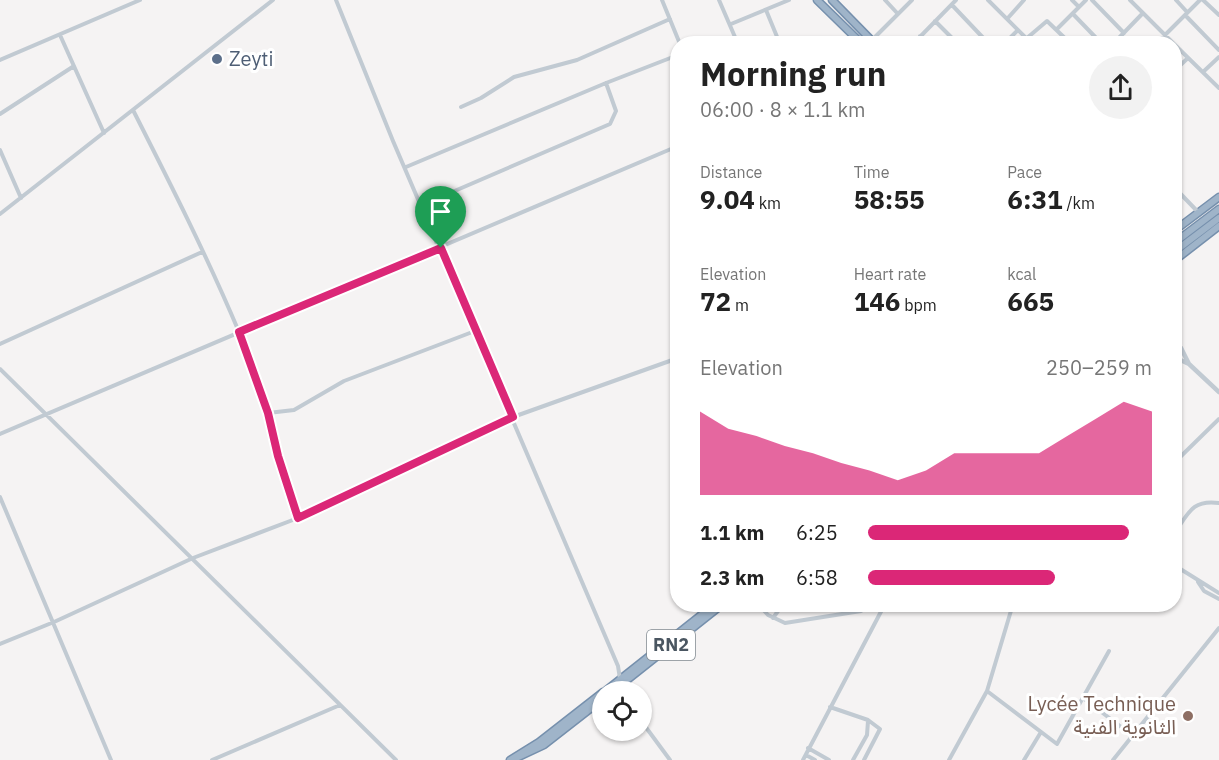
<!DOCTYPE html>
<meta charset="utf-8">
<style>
body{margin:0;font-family:"IBM Plex Sans","Noto Sans Arabic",sans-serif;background:#f2f2f2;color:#222;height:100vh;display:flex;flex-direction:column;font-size:22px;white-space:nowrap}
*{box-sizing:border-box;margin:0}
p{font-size:20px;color:#767676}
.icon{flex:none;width:33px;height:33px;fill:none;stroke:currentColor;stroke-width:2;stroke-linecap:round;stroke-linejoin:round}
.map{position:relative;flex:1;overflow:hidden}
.drawer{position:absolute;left:670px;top:36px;width:512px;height:576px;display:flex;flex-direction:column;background:#fff;border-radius:24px;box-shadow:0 2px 4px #0004}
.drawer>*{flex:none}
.tools{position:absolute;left:592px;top:681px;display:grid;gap:12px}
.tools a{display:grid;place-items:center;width:60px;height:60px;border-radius:50%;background:#fff;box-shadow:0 2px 4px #0004;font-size:30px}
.pin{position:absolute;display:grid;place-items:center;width:51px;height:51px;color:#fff;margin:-62px -26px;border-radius:50% 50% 50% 0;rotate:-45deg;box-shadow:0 0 6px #0007}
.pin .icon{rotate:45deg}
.round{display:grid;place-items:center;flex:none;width:63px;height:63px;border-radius:32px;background:#f2f2f2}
.head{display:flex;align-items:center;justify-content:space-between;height:102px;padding:0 30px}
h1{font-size:33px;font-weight:700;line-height:45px}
.metrics{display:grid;grid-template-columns:repeat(3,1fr);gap:9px;height:102px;padding:6px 30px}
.metrics div{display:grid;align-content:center}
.metrics b{font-size:26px;font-weight:700}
.metrics small{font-size:16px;font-weight:400}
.metrics p{font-size:16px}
.chart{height:168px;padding:12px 30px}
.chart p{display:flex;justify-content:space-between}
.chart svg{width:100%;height:108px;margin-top:6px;fill:#db2777;opacity:.7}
ul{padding:0 30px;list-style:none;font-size:20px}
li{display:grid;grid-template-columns:96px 72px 1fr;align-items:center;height:45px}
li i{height:15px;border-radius:8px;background:#db2777}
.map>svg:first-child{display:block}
</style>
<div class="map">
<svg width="1219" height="760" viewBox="0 0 1219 760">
<rect width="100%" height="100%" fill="#f5f3f3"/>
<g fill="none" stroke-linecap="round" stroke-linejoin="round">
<!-- trunk casing -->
<g stroke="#7690ad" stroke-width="9">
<path id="trunk" d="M 817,0 L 862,44
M 832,0 L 875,44
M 1174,231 L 1219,197
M 1174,243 L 1219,209
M 1174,252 L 1219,218
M 1174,261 L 1219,226
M 604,692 L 715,604
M 612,692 L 723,604
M 514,759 L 544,745 L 603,699
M 510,760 L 539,742 L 603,692"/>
</g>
<!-- minor -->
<path stroke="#c1cad2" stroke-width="4" d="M 336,0 L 393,141 L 618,666 L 620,679
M 662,0 L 680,44
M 719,0 L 738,44
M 885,0 L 898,14
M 988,0 L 1032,44
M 1072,0 L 1079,7
M 1092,0 L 1124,33
M 1130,0 L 1174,44
M 1176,0 L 1187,12
M 1203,0 L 1219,15
M 952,5 L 989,44
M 766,10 L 780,44
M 1073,14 L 1102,44
M 1185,15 L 1219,50
M 1007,19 L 1024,0
M 935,21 L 958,44
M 731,24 L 789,0
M 1057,29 L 1086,0
M 60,35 L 104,133
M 920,36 L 927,44
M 1027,38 L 1047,21 L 1071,44
M 872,40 L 912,0
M 913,44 L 956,0
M 1004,44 L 1018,30
M 1113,44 L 1143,13
M 1156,44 L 1200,0
M 1174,44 L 1219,88
M 0,60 L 140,0
M 1174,71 L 1188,58
M 1203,72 L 1219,57
M 461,107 L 481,98 L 514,77 L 577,60 L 670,19
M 133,110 C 170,183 207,256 239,332 C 264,392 278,456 298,518
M 0,114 L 74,66
M 0,150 L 21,198
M 406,167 L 606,83 L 678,55
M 1174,187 L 1199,213
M 422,205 L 610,124 L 616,111 L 606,83
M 0,214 L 273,0
M 0,344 L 202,252
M 0,369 L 396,760
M 268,413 L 294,410 L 344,381 L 475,331
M 0,434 L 678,146
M 1174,463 L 1219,419
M 0,497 L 111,760
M 1174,534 C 1188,514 1192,499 1219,503
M 1174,565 L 1219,593
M 1198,582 L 1204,591 L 1219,599
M 758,604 L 768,615 L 785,623 L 861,611 L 868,604
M 773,618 L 783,604
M 0,644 L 54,622 L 193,558 L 298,518 L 513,417 L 678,358
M 987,691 L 1057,744 L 1109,651
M 1083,698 L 1133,736
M 830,707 L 868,720 L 880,729 L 864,760
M 642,722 L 670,760
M 808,748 L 829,760
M 806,755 L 815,760
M 212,760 L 340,705
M 803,760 L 885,604
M 853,760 L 867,735 L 868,721
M 949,760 L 987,691 L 1013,604
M 1024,760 L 1041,732
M 1113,760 L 1219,628"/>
<!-- tertiary -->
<path stroke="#c1cad2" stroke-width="4.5" d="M 1174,342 L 1181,348 L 1189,364
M 1174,357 L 1189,364 L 1219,392"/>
<!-- trunk -->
<use href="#trunk" stroke="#9fb4c9" stroke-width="6"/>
</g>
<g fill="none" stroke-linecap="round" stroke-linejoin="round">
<!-- route casing -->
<g stroke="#fff" stroke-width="12">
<path id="route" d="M 441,248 L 513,417 L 298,518 L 278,456 L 268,413 L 239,332 Z"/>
</g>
<!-- route -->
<use href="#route" stroke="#db2777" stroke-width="8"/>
</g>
<!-- markers -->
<circle fill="#5c6f8a" stroke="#fff" stroke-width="2" cx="217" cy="59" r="6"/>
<circle fill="#8d6e63" stroke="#fff" stroke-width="2" cx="1188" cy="716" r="6"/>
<g text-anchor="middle" stroke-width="6" stroke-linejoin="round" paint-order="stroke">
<!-- shield labels -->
<rect fill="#fff" stroke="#808990" stroke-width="1.5" x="647" y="630" width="48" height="30" rx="4.5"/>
<g font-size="18" font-weight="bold" fill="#4a5661">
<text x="671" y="651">RN2</text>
</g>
<!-- service labels -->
<g font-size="20" fill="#4e5e75" stroke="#fff" text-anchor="start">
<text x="229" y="66">Zeyti</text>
</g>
<!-- education labels -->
<g font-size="20" fill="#785e54" stroke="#fff" text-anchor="end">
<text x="1176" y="711">Lycée Technique<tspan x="1176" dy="23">الثانوية الفنية</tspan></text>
</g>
</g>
</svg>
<div class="tools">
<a><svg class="icon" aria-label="locate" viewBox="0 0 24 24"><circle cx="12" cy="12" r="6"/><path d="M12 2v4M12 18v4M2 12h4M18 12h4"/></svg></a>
</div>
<div class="pin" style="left:441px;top:248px;background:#1e9e55"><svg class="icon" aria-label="arrive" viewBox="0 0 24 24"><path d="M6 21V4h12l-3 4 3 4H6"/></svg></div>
<section class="drawer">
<div class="head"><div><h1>Morning run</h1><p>06:00 · 8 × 1.1 km</p></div><a class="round"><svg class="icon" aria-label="share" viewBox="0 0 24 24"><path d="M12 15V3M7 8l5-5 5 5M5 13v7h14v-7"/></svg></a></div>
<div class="metrics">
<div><p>Distance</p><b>9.04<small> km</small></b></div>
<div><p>Time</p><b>58:55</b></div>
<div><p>Pace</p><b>6:31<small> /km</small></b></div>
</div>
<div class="metrics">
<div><p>Elevation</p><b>72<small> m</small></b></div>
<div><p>Heart rate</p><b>146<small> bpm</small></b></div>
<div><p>kcal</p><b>665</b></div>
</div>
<div class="chart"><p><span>Elevation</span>250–259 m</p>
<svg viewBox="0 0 160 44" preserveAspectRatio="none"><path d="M0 44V10L10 17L20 20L30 24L40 27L50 31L60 34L70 38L80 34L90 27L100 27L110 27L120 27L130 20L140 13L150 6L160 10V44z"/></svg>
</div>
<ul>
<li><b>1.1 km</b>6:25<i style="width:92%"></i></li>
<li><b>2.3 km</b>6:58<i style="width:66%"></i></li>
</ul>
</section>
</div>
